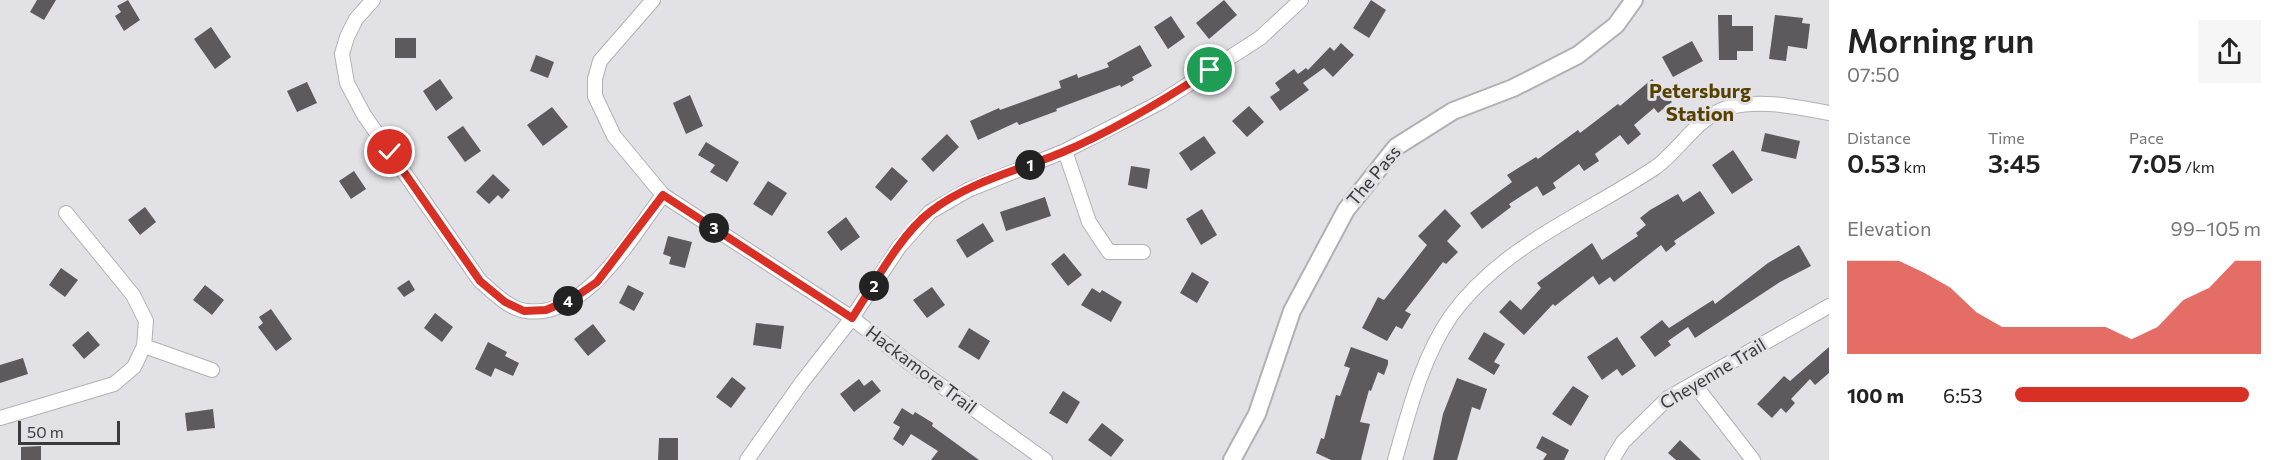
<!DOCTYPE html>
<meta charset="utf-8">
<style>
body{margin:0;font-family:Commissioner,sans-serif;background:#f6f6f6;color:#222;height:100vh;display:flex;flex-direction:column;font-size:22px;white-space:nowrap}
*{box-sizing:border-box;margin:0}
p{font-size:20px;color:#767676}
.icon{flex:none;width:33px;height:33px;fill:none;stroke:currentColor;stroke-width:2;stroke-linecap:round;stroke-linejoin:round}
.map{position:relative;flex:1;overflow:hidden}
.side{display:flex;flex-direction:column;background:#fff;width:450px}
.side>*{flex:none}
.scale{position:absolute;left:18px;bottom:15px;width:102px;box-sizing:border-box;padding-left:6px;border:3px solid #3a3a3c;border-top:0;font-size:16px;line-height:21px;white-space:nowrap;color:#3a3a3c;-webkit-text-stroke:4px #e1e1e6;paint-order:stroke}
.pin{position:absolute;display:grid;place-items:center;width:51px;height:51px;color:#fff;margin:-26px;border:3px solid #fff;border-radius:50%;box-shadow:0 2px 6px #0007}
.km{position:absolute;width:30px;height:30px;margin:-15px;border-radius:50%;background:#222;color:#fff;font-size:16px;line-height:30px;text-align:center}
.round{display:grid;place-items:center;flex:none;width:63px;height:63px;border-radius:0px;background:#f6f6f6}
.summary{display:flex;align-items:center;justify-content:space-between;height:102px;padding:0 18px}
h1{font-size:33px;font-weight:600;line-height:45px}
.metrics{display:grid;grid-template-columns:repeat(3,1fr);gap:9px;height:102px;padding:6px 18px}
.metrics div{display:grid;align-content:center}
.metrics b{font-size:26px;font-weight:600}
.metrics small{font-size:16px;font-weight:400}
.metrics p{font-size:16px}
.chart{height:168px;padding:12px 18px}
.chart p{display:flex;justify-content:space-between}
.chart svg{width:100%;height:108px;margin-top:6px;fill:#d93025;opacity:.7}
ul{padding:0 18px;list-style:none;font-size:20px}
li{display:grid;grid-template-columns:96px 72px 1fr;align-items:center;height:45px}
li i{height:15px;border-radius:8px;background:#d93025}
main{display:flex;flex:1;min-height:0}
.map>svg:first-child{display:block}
</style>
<main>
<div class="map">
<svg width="1829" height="460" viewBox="0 0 1829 460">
<rect width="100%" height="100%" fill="#e1e1e6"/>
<!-- building -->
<path fill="#5d5a5e" d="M 37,0 L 56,0 L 44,20 L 30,12 Z
M 128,0 L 140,20 L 124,31 L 115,16 L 121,12 L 117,6 Z
M 1224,0 L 1237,15 L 1209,39 L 1196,23 Z
M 1371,0 L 1386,10 L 1369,38 L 1353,28 Z
M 1718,15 L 1732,15 L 1732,26 L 1753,26 L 1753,51 L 1737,51 L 1737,60 L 1719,60 Z
M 1775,15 L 1803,18 L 1802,23 L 1810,24 L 1807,49 L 1788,46 L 1786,61 L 1769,59 Z
M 1171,16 L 1185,37 L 1168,49 L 1154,27 Z
M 211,27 L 231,57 L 215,69 L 194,39 Z
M 395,38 L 416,38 L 416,58 L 395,58 Z
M 1692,41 L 1703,61 L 1673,77 L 1662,57 Z
M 1341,43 L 1354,55 L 1333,77 L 1324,68 L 1303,83 L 1309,90 L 1280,111 L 1270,97 L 1280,90 L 1275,83 L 1294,69 L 1298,74 L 1306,68 L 1308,70 L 1330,47 L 1334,51 Z
M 1140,45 L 1152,66 L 1132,77 L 1134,80 L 1121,87 L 1120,85 L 1056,109 L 1057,111 L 1019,125 L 1017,122 L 978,140 L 970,121 L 999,108 L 1000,110 L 1061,88 L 1059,81 L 1077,74 L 1078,78 L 1109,67 L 1107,63 Z
M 536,55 L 554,62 L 548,78 L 530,71 Z
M 440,79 L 453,98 L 436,111 L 423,91 Z
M 1652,79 L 1672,102 L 1658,113 L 1654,108 L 1634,125 L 1641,134 L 1628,145 L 1620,135 L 1595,154 L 1599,161 L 1584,171 L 1579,164 L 1553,183 L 1556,188 L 1543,196 L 1537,186 L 1509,204 L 1511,207 L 1482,229 L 1470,213 L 1512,182 L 1507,175 L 1536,157 L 1538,159 L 1578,130 L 1580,133 L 1618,104 L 1620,106 Z
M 307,82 L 317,103 L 297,112 L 287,91 Z
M 690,95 L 703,126 L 686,134 L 673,103 Z
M 1249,106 L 1264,122 L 1247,137 L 1232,121 Z
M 552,107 L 568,127 L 543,146 L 527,125 Z
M 463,126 L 481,151 L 465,162 L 447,137 Z
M 1765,133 L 1800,141 L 1796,159 L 1761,151 Z
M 947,134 L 959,147 L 933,172 L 921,159 Z
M 1204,136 L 1216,153 L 1191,171 L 1179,153 Z
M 706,142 L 739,162 L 727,182 L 710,172 L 715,165 L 698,155 Z
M 1733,150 L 1753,180 L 1732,194 L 1712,165 Z
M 1131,166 L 1150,169 L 1147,189 L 1128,185 Z
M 892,167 L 908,181 L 891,201 L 875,187 Z
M 354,171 L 366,189 L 351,199 L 339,181 Z
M 493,174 L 510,190 L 502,199 L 498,195 L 489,204 L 476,192 Z
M 768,181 L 787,193 L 772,216 L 753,204 Z
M 1700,191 L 1715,213 L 1674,241 L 1676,244 L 1666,252 L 1661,245 L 1614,282 L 1610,277 L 1599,285 L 1593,276 L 1555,306 L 1553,304 L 1524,335 L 1499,312 L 1510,300 L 1521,310 L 1541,288 L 1537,283 L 1592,243 L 1602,260 L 1638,236 L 1636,233 L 1646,225 L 1640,218 L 1650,210 L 1678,194 L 1683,202 Z
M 1045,197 L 1051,216 L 1006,231 L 1000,212 Z
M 145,207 L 156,222 L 140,235 L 128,220 Z
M 1202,209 L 1217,235 L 1201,245 L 1186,219 Z
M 1445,209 L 1461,226 L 1447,241 L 1458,252 L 1446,264 L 1443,262 L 1405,311 L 1411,314 L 1402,329 L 1396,326 L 1387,341 L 1362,328 L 1378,297 L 1384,300 L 1427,245 L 1418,236 Z
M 846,217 L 860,237 L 841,251 L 827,232 Z
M 983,223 L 994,241 L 967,258 L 956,240 Z
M 668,236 L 692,242 L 685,268 L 669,264 L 671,257 L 663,254 Z
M 1799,245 L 1811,266 L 1780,282 L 1695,338 L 1688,327 L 1668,341 L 1671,345 L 1655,357 L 1640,337 L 1662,320 L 1669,328 L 1713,300 L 1715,304 L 1768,263 Z
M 1064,253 L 1082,275 L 1068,286 L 1051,264 Z
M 61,268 L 78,280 L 65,297 L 49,285 Z
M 1192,272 L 1209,282 L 1197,303 L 1180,293 Z
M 409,280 L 415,290 L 404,297 L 397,288 Z
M 205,285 L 224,300 L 212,315 L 193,300 Z
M 628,285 L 644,293 L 634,311 L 619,303 Z
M 932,287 L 945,305 L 927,318 L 913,300 Z
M 1092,288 L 1100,293 L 1102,290 L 1122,302 L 1111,322 L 1081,305 Z
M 271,309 L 292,339 L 276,351 L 258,327 L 263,323 L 259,317 Z
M 435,313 L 453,327 L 442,342 L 424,328 Z
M 756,323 L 784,326 L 781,349 L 753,345 Z
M 593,324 L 606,341 L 588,356 L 574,339 Z
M 969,328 L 990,341 L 979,360 L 958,347 Z
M 88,331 L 100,345 L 84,359 L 72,345 Z
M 1484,332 L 1505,344 L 1494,362 L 1500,365 L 1494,375 L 1468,359 Z
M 1617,337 L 1636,366 L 1622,376 L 1617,369 L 1602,380 L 1587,357 Z
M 488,342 L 507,352 L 505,356 L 519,363 L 513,376 L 495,368 L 491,377 L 475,369 Z
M 1351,347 L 1388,360 L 1388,364 L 1384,375 L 1378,372 L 1371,391 L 1369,390 L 1360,422 L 1370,424 L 1361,460 L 1331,460 L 1316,453 L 1321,438 L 1324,439 L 1336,395 L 1340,396 L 1350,368 L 1344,366 Z
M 1829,347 L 1829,373 L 1815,385 L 1810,379 L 1791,399 L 1795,403 L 1786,413 L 1781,408 L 1772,418 L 1757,404 L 1784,376 L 1790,381 Z
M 23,358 L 28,374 L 0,383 L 0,365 Z
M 732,377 L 746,388 L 731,408 L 716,397 Z
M 1457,378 L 1487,389 L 1480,410 L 1472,407 L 1457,460 L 1433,460 L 1443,414 Z
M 859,379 L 864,386 L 872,380 L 881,391 L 854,412 L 840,394 Z
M 1573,386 L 1589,396 L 1571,426 L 1552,414 Z
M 1063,391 L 1080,402 L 1067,424 L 1049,413 Z
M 902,408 L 913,415 L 915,412 L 933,423 L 932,426 L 979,460 L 931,460 L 938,451 L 911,434 L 903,446 L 893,439 L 900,427 L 893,423 Z
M 213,409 L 215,428 L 187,431 L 185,413 Z
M 1102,423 L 1124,440 L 1111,457 L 1088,440 Z
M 1542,436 L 1569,450 L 1564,460 L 1543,460 L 1547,454 L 1536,448 Z
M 659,438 L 678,438 L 678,460 L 658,460 Z
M 1680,440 L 1701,460 L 1676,460 L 1668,453 Z
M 41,446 L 41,460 L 21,460 L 21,447 Z"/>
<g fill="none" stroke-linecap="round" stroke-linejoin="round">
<!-- minor casing -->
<g stroke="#b0b0b5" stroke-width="16">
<path id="minor" d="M 373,0 L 356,19 L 347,37 L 342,54 L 347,83 L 364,115 L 480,281 C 493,292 509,309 526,311 C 586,319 632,236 663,195
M 653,0 L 600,61 L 595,79 L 595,96 L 614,136 L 663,195 L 852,318 L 908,362 L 1045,460
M 1065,151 L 1089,222 L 1109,252 L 1143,252
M 66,213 L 133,295 L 146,321 L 144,346
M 1694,384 L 1753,460
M 0,418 L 114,384 L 134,367 L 144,346 L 212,370
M 747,460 L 802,382 L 852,318 L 899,247 L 930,212 L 968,190 L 1065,151 L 1161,102 L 1260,38 L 1301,0
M 1395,460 C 1409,411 1422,358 1451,316 C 1502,245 1586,214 1656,167 C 1681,149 1697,116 1730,107 C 1763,99 1796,107 1829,113
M 1612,460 L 1623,442 L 1668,398 L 1829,306"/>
</g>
<!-- tertiary casing -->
<g stroke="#b0b0b5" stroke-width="20">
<path id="tertiary" d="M 1232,460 L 1257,414 L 1292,311 L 1346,210 L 1396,147 L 1453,111 L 1513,88 L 1578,55 L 1616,25 L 1634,0"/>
</g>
<!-- minor -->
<use href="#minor" stroke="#fff" stroke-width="14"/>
<!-- tertiary -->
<use href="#tertiary" stroke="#fff" stroke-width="16"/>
</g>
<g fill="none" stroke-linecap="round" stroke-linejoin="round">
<!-- route casing -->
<g stroke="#fff" stroke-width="12">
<path id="route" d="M 390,152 L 480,281 L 505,302 L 524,311 L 546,310 L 574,298 L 597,282 L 663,195 L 852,318 C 874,285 899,236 930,212 C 968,182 1020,170 1063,152 C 1115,130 1164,100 1210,70"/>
</g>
<!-- route -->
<use href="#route" stroke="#d93025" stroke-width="8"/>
</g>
<g text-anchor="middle" stroke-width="6" stroke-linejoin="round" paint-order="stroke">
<!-- street labels -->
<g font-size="18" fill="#3a3a3c" stroke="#e1e1e6">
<text transform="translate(1374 176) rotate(-50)" y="6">The Pass</text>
<text transform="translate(921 370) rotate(37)" y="6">Hackamore Trail</text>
<text transform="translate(1713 374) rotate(-31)" y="6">Cheyenne Trail</text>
</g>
<!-- neighbourhood labels -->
<g font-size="20" font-weight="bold" fill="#574100" stroke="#e1e1e6">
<text x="1700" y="98">Petersburg<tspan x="1700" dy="23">Station</tspan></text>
</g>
</g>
</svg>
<div class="scale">50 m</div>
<div class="pin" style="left:1210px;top:70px;background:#1e9e55"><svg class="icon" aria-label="arrive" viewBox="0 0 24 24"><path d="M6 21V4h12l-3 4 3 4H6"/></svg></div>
<div class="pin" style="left:390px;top:152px;background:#d93025"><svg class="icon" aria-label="check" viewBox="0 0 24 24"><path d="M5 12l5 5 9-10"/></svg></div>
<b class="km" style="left:1030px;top:165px">1</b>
<b class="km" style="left:874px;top:286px">2</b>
<b class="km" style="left:714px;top:228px">3</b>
<b class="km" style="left:568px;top:301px">4</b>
</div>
<section class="side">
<div class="summary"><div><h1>Morning run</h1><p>07:50</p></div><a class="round"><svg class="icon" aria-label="share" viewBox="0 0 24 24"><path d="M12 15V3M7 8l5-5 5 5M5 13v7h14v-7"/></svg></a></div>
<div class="metrics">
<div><p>Distance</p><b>0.53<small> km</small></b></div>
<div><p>Time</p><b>3:45</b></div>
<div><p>Pace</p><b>7:05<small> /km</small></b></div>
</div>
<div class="chart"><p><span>Elevation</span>99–105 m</p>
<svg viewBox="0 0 160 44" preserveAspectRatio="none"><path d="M0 44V6L10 6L20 6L30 11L40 17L50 27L60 33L70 33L80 33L90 33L100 33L110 38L120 33L130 22L140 17L150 6L160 6V44z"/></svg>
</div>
<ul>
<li><b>100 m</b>6:53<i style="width:95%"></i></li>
</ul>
</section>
</main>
